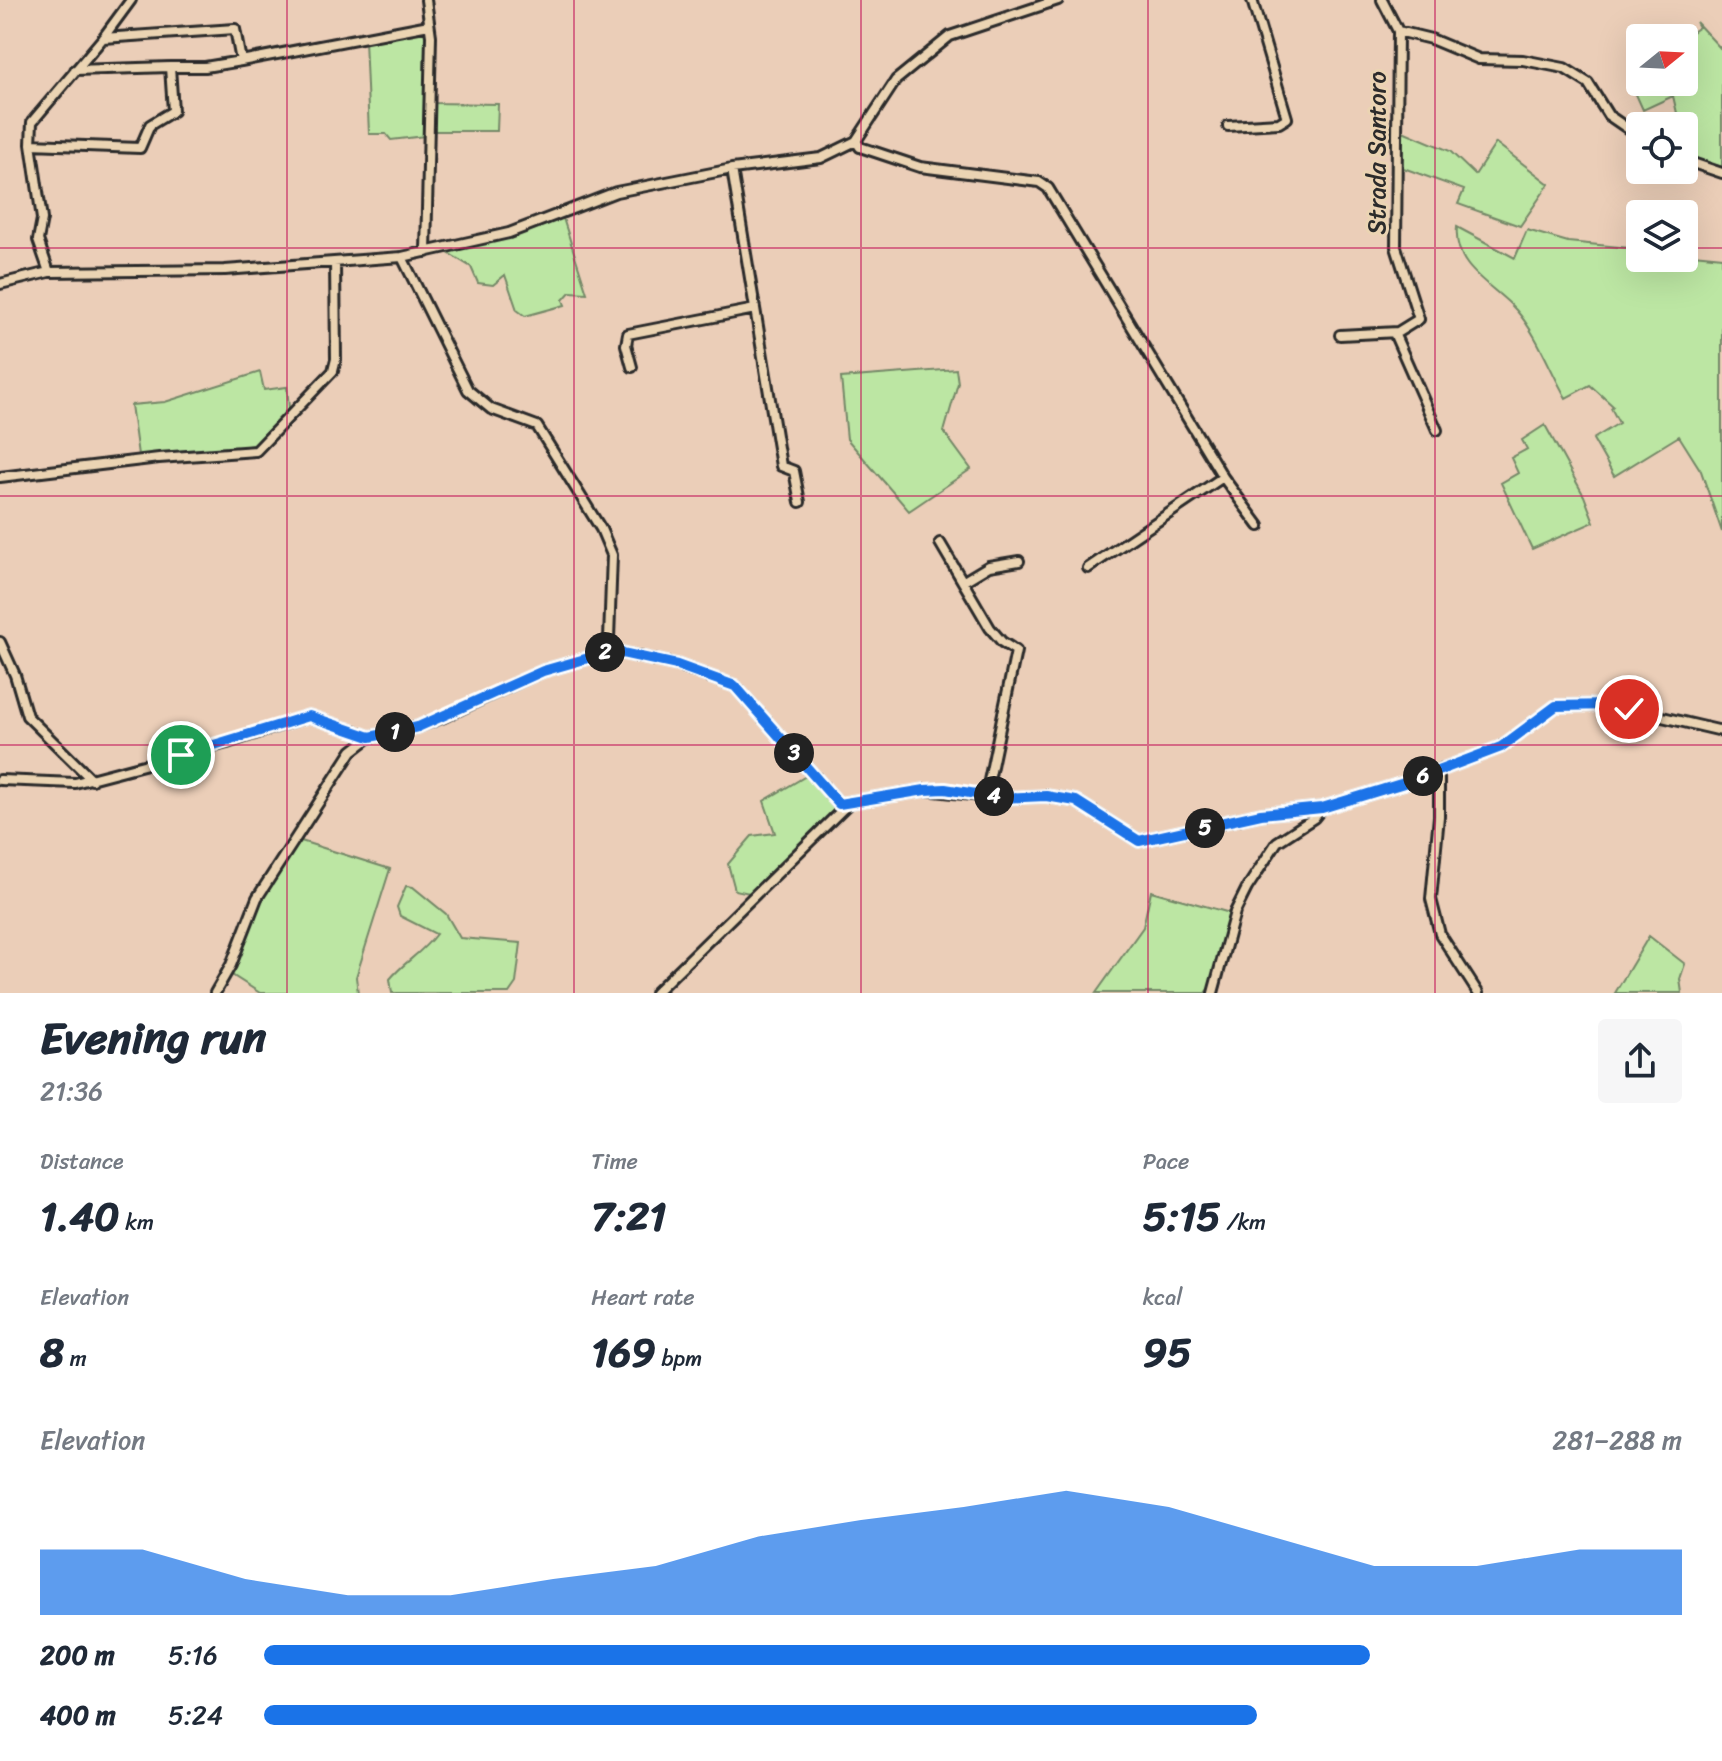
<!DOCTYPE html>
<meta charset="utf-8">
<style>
body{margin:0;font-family:Sriracha,sans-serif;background:#f6f6f7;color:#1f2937;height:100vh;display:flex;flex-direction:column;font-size:30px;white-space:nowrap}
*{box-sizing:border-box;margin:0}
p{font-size:26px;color:#747a83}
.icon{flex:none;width:44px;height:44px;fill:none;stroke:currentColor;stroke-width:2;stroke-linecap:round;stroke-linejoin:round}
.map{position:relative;height:993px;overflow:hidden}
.panel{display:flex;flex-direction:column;background:#fff;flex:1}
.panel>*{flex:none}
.needle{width:52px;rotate:72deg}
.buttons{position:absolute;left:1626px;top:24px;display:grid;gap:16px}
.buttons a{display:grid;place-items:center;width:72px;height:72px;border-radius:8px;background:#fff;box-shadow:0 8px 32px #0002;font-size:40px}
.pin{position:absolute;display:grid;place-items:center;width:68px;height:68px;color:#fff;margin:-34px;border:4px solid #fff;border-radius:50%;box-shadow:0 2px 8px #0007}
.km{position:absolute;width:40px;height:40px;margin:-20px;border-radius:50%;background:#222;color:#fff;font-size:22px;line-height:40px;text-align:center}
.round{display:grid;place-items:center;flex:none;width:84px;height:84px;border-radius:8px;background:#f6f6f7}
.head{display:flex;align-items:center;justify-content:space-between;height:136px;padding:0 40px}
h1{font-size:44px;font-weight:800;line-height:60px}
.metrics{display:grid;grid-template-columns:repeat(3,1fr);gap:12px;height:136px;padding:8px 40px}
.metrics div{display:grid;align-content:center}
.metrics b{font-size:40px;font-weight:800}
.metrics small{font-size:22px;font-weight:400}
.metrics p{font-size:22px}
.chart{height:224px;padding:16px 40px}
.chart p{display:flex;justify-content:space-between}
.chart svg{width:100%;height:144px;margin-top:8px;fill:#1a73e8;opacity:.7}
ul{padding:0 40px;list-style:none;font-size:26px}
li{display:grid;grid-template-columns:128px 96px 1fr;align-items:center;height:60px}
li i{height:20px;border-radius:10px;background:#1a73e8}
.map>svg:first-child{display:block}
</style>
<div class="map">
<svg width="1722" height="993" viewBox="0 0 1722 993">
<rect width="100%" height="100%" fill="#ebceb8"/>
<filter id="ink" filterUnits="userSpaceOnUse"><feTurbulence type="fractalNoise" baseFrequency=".0125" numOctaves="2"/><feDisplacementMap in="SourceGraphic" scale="16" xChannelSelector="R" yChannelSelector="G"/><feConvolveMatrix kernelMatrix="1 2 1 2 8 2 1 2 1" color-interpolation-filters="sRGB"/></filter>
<g filter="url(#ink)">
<!-- green -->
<path fill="#bce6a3" stroke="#748867" stroke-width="2" d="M 1696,22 L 1722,50 L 1722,167 L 1684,156 L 1684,126 L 1680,126 L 1673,96 L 1643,110 L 1630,81 L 1640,78 L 1640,82 L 1684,82 L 1683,38 L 1699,27 Z
M 427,29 L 432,103 L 498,104 L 497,131 L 432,131 L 425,136 L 391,140 L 386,134 L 369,134 L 365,39 Z
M 1398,129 L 1450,151 L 1475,175 L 1496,143 L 1549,184 L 1520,226 L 1458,204 L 1464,190 L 1398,166 Z
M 562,215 L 587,293 L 570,292 L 563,300 L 565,305 L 525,316 L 517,310 L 505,275 L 493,285 L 478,283 L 471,267 L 445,251 Z
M 1457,227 L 1515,258 L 1527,230 L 1568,242 L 1640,249 L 1640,258 L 1684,258 L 1684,253 L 1722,257 L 1722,532 L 1701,471 L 1679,436 L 1614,476 L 1593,439 L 1619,423 L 1611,408 L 1613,406 L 1590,385 L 1566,398 C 1550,370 1537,334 1516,310 C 1493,284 1453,269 1457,227 Z
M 956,369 L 958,383 L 944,432 L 971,469 L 909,511 L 847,439 L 841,378 Z
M 260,372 L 264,390 L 287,387 L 289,408 L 254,445 L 242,449 L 138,455 L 131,405 L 165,402 Z
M 1545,425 L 1584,496 L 1594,522 L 1532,549 L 1501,483 L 1518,473 L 1511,458 L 1527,449 L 1522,440 Z
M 806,776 L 835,805 L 835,811 L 754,894 L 735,890 L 728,864 L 752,836 L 775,833 L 764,801 Z
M 301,841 L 390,869 L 356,977 L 358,993 L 260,993 L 232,975 L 254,904 Z
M 406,886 L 413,887 L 446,914 L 460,938 L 521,943 L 516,983 L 509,993 L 392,993 L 390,979 C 404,962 422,953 436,934 L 400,916 L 397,907 Z
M 1151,891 L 1230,913 L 1210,987 L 1205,993 L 1096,993 L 1143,927 Z
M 1649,936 L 1685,964 L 1680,979 L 1682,993 L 1615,993 Z"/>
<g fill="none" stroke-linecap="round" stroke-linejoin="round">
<!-- minor casing -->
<g stroke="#2b2b2b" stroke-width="14">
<path id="minor" d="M 426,0 L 431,36 L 426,252
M 1398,31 L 1431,39 L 1479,59 L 1523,60 L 1564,68 L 1588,83 L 1608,115 L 1640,137
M 103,38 L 235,29 L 241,61 L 205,67 L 170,67 L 173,111 L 150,125 L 140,148 L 31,144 L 42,219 L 38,240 L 49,272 L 225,270 L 402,257 L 509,233 L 616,192 L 732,169 L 821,158 L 856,141 L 896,80 L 950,36 L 1058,0
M 241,61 L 429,25
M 75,70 L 170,67
M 1228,126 L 1279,123 L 1287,118 L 1252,0
M 856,141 L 860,147 L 920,167 L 1039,182 L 1048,188 L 1223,477 L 1259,526
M 31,144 L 32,122 L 103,38 L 131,0
M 1684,160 L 1722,173
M 732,169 L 781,466 L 794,471 L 800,502
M 402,257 L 468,390 L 491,409 L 537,426 L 601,529 L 612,555 L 609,639 L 613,651
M 0,284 L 49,272
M 1394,333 L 1437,430
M 1340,335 L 1398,332 L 1419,319 L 1396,247 L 1398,31 L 1382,0
M 632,367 L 626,345 L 628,334 L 755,309
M 0,477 L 159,458 L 256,451 L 333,371 L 336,359 L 335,262
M 940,543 L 990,628 L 1002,642 L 1016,651 L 986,795
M 1088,568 L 1223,477
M 964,581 L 989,566 L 1019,561
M 0,642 L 15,675 L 27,716 L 92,780
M 1439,770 L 1439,816 L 1431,899 L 1440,934 L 1478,993
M 0,780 L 75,783 L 227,743 L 309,716 L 370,737
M 215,993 L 231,965 L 257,898 L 352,751 L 370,737 L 418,727 L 444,717 L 543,671 L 613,651 L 677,665 L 735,686 L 839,804 L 925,790 L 1001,798 L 1046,796 L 1076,801 L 1139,841 L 1261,814 L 1322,808 L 1414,780 L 1501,747 L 1556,706 L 1611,705 L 1722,731
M 655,993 L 848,804
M 1213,993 L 1235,912 L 1247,888 L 1277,842 L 1314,818 L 1322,808"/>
</g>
<!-- minor -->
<use href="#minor" stroke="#ebd4b3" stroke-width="8"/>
</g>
</g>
<g fill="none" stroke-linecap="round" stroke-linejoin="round" filter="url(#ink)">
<!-- route casing -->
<g stroke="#fff" stroke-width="16">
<path id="route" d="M 181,755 L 309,716 L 370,737 L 418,727 L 543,671 L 613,651 L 677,665 L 735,686 L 839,804 L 925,790 L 945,789 L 1001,798 L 1046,796 L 1076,801 L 1139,841 L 1261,814 L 1322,808 L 1414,780 L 1501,747 L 1556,706 L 1611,705 L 1629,709"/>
</g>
<!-- route -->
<use href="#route" stroke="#1a73e8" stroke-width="10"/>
</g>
<!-- grid -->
<path fill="none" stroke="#c2185b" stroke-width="2" stroke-opacity="0.55" d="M 287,0 L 287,993M 574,0 L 574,993M 861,0 L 861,993M 1148,0 L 1148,993M 1435,0 L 1435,993M 0,248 L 1640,248M 1684,248 L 1722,248M 0,496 L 1722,496M 0,745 L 1722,745"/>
<g text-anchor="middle" stroke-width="6" stroke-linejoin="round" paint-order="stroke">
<!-- street labels -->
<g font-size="24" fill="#2b2b2b" stroke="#ebd4b3">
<text transform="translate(1377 153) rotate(-90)" y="8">Strada Santoro</text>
</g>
</g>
</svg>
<div class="buttons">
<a><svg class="needle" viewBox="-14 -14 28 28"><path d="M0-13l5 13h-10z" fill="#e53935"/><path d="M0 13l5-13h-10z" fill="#747a83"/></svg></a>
<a><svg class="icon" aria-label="locate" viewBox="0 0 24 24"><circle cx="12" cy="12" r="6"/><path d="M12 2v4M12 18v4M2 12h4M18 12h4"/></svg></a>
<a><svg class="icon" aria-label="layers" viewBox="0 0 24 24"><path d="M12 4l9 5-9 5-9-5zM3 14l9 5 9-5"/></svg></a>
</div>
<div class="pin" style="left:181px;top:755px;background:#1e9e55"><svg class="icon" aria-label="arrive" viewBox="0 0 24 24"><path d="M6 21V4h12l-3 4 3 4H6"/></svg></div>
<div class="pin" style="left:1629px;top:709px;background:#d93025"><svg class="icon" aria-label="check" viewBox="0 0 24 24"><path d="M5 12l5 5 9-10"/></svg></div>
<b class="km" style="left:395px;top:732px">1</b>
<b class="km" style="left:605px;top:652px">2</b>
<b class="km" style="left:794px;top:753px">3</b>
<b class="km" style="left:994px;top:796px">4</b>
<b class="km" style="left:1205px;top:828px">5</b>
<b class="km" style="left:1423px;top:776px">6</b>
</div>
<section class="panel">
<div class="head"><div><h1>Evening run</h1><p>21:36</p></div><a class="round"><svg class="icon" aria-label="share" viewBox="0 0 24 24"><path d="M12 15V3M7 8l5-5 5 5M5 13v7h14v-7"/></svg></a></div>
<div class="metrics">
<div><p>Distance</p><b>1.40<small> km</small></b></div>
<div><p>Time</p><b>7:21</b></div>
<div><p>Pace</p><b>5:15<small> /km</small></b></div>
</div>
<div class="metrics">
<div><p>Elevation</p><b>8<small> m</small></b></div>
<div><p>Heart rate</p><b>169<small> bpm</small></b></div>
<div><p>kcal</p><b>95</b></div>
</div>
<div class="chart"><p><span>Elevation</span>281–288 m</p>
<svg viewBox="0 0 160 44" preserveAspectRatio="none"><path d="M0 44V24L10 24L20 33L30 38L40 38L50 33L60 29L70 20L80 15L90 11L100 6L110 11L120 20L130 29L140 29L150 24L160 24V44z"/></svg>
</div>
<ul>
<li><b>200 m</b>5:16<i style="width:78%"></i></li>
<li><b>400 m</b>5:24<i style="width:70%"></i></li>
</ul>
</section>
